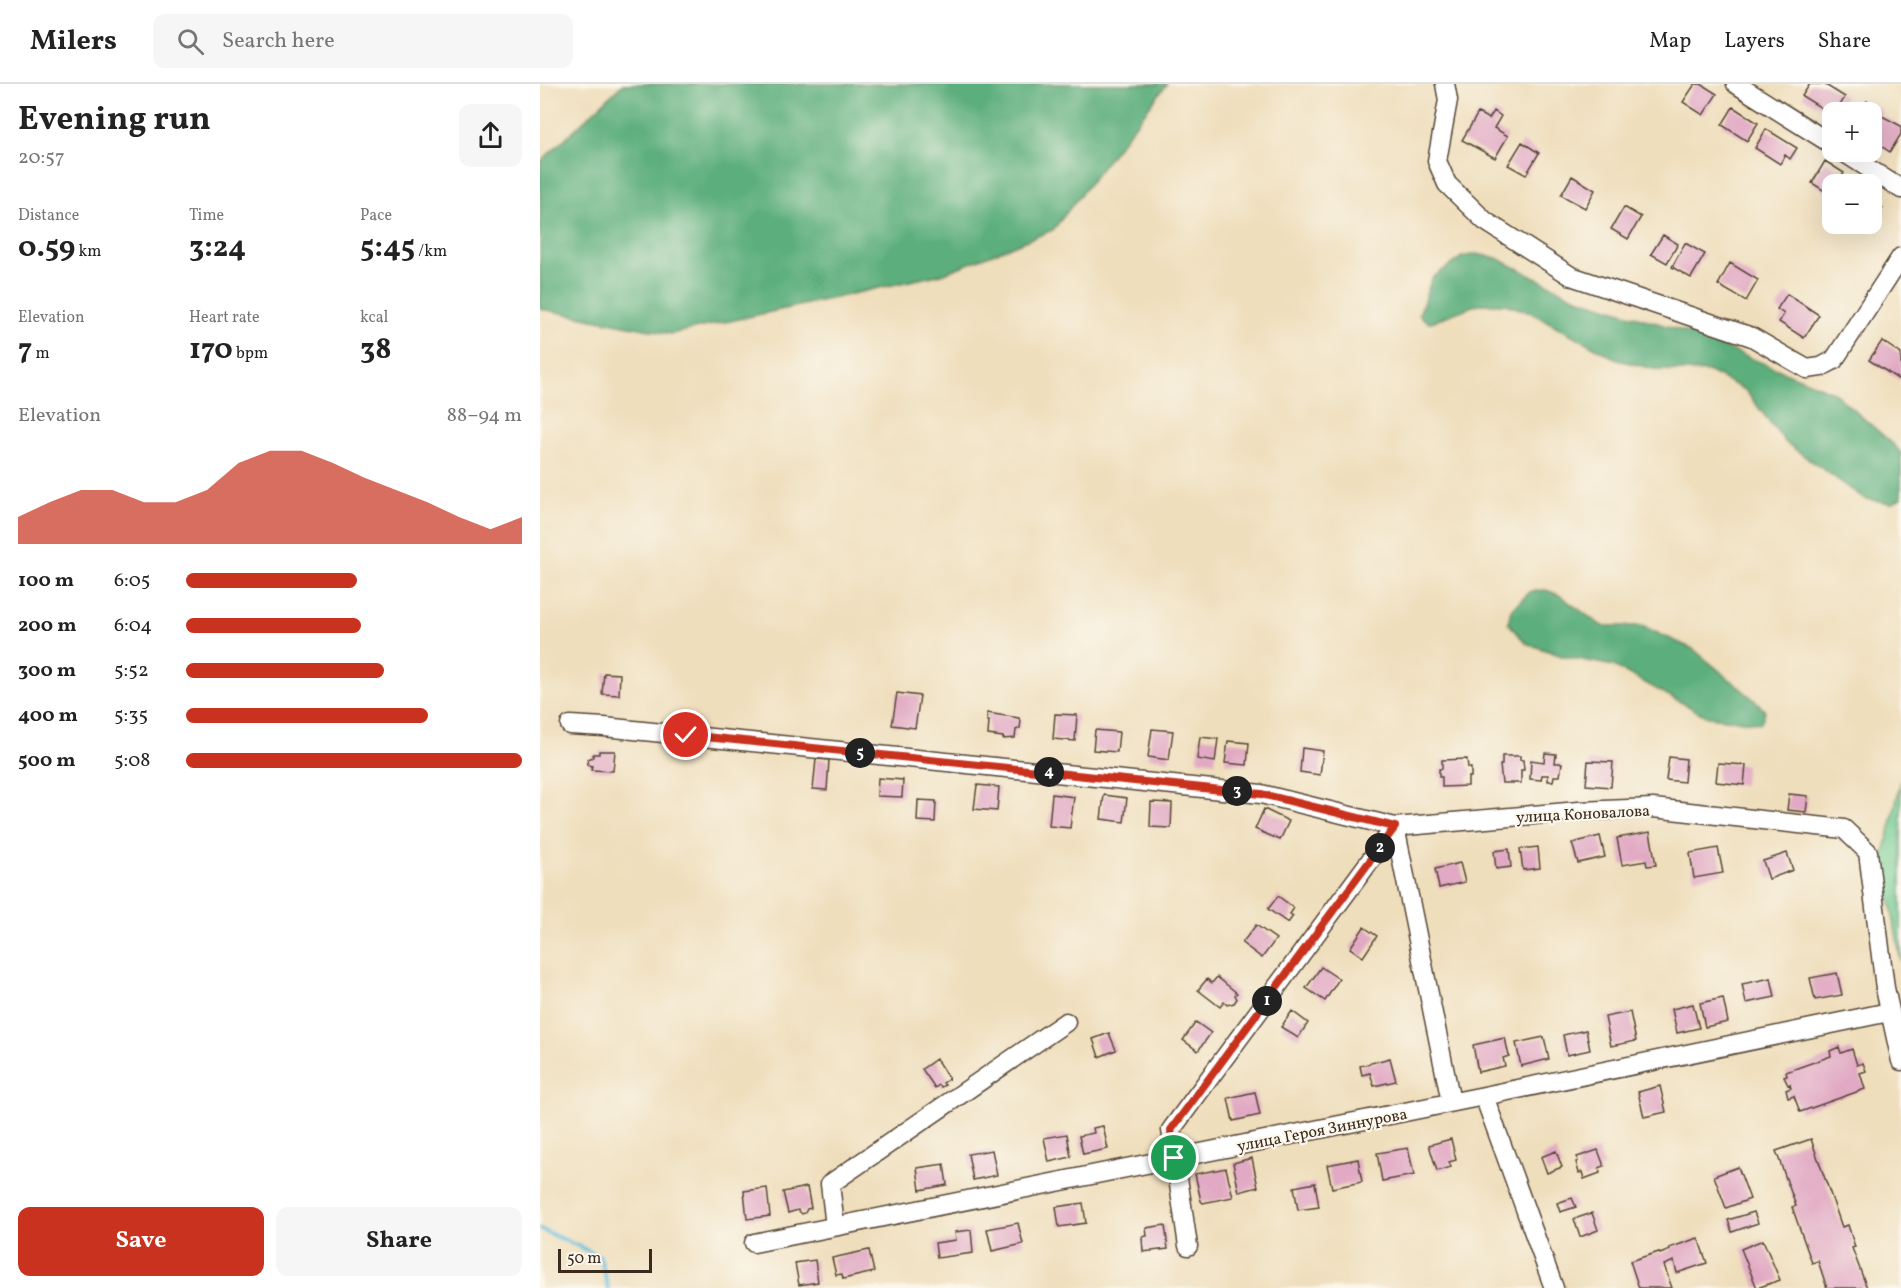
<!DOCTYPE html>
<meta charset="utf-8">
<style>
body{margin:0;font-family:Vollkorn,serif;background:#f6f6f6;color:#222;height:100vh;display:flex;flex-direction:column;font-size:22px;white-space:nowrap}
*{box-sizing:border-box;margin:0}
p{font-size:20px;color:#767676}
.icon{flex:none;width:33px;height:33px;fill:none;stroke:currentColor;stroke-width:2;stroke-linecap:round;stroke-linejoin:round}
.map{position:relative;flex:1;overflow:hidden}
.drawer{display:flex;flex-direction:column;background:#fff;width:540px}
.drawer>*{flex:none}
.controls{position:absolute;left:1282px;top:18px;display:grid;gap:12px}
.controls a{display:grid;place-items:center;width:60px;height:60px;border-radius:12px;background:#fff;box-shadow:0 6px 24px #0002;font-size:30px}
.scale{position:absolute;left:18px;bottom:15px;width:94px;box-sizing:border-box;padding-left:6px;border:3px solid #3b2a1e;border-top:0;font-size:16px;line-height:21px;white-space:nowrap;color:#3b2a1e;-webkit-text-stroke:4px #fbf7ec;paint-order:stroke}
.pin{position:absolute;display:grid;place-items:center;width:51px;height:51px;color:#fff;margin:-26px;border:3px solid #fff;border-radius:50%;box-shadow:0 2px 6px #0007}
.km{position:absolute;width:30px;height:30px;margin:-15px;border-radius:50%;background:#222;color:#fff;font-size:16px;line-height:30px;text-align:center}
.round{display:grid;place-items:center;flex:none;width:63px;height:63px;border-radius:12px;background:#f6f6f6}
.headline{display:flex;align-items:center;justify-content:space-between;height:102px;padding:0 18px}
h1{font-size:33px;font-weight:700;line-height:45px}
.figures{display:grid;grid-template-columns:repeat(3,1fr);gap:9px;height:102px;padding:6px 18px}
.figures div{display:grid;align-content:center}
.figures b{font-size:30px;font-weight:700}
.figures small{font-size:16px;font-weight:400}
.figures p{font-size:16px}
.chart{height:168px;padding:12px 18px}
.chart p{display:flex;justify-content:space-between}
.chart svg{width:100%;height:108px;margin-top:6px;fill:#c8321e;opacity:.7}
.primary-button{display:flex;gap:12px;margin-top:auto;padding:12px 18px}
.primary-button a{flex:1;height:69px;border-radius:12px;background:#c8321e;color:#fff;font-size:24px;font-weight:700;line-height:69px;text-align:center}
.primary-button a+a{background:#f6f6f6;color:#222}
ul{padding:0 18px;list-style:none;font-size:20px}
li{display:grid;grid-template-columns:96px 72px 1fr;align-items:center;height:45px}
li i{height:15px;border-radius:8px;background:#c8321e}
header{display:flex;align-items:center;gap:36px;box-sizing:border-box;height:84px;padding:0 30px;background:#fff;border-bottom:2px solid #e0e0e0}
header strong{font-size:28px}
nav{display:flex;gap:33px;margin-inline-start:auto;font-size:21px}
.search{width:420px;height:54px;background:#f6f6f6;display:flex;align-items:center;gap:15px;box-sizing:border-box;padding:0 21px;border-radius:12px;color:#767676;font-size:22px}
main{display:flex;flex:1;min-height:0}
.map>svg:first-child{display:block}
</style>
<header>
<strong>Milers</strong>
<div class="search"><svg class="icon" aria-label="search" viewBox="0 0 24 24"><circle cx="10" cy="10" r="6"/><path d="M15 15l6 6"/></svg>Search here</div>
<nav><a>Map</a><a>Layers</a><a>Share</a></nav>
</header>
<main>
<section class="drawer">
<div class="headline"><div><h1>Evening run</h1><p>20:57</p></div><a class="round"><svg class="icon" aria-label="share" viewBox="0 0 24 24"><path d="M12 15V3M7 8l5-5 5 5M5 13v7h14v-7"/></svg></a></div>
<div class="figures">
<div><p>Distance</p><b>0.59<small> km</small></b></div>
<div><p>Time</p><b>3:24</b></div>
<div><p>Pace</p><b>5:45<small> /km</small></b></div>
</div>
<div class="figures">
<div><p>Elevation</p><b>7<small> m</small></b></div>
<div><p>Heart rate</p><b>170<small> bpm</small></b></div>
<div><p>kcal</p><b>38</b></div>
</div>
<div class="chart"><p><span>Elevation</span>88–94 m</p>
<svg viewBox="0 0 160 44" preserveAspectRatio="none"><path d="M0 44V33L10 27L20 22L30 22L40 27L50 27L60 22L70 11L80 6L90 6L100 11L110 17L120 22L130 27L140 33L150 38L160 33V44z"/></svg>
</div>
<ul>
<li><b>100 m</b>6:05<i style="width:51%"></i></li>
<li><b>200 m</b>6:04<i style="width:52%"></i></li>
<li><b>300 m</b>5:52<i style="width:59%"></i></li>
<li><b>400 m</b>5:35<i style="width:72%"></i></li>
<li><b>500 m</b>5:08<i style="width:100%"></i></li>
</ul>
<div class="primary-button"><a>Save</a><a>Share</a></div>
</section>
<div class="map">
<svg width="1361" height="1204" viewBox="0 0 1361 1204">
<rect width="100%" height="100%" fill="#fbf7ec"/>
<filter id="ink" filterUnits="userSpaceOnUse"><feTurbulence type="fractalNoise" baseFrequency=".0167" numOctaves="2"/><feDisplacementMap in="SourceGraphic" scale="12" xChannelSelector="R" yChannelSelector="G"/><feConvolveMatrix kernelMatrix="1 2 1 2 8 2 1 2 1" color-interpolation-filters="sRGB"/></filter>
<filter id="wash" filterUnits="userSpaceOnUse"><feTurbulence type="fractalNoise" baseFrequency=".008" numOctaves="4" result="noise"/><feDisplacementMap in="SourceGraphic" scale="24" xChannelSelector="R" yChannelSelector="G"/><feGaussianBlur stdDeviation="1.35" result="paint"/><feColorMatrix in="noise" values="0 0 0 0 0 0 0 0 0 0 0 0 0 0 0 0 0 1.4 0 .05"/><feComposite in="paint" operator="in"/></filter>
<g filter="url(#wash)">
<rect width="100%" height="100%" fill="#efdebc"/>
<!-- green -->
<path fill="#71ca91" stroke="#567a58" stroke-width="1.5" d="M 1361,697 L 1361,878 L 1343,774 Z"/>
<!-- forest -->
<path fill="#5cae7b" stroke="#4c6c4c" stroke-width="1.5" d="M 83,0 L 627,0 L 513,146 L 402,190 L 131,250 L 0,225 L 0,78 Z
M 936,170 L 957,174 L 1034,213 L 1152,250 L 1293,308 L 1353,360 L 1361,369 L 1361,414 L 1351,419 L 1325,415 L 1246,359 L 1205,306 L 1170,288 L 1118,286 L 1078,276 L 990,228 L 965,220 L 938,220 L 889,239 L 879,231 L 892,194 L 922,173 Z
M 1006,506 L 1019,511 L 1062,542 L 1102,542 L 1153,565 L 1217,618 L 1225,627 L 1221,639 L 1168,633 L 1074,582 L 1022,572 L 986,559 L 968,539 L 971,526 L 991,507 Z"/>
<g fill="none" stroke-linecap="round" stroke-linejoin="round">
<!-- stream -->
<path stroke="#5fbddd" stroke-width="4" d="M 0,1145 L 60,1172 L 68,1204"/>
</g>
<g id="blocks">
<!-- building -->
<path fill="#e1a9c3" d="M 1155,0 L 1161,0 L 1177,10 L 1163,31 L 1143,18 Z
M 1270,0 L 1284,0 L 1305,13 L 1296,28 L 1288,23 L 1286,27 L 1262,12 Z
M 1327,17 L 1342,27 L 1340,31 L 1361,42 L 1361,50 L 1350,68 L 1332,56 L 1332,28 L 1319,28 Z
M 1193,23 L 1218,39 L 1207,57 L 1182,41 Z
M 954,27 L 961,32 L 954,44 L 968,52 L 955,74 L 922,56 L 938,29 L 949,35 Z
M 1226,45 L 1257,64 L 1250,75 L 1245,71 L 1240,80 L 1215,64 Z
M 982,58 L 999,69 L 986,91 L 968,81 Z
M 1285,77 L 1304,89 L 1297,100 L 1293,100 L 1291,111 L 1272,99 Z
M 1032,92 L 1055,106 L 1045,124 L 1021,111 Z
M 1332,110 L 1340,114 L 1337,120 L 1343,124 L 1334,138 L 1332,137 Z
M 1084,123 L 1101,133 L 1088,155 L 1071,145 Z
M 1123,151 L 1138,160 L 1127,179 L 1111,170 Z
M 1145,159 L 1165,170 L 1151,194 L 1132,183 Z
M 1190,179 L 1218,196 L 1206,217 L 1178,201 Z
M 1247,210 L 1279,231 L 1264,254 L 1239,238 L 1244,230 L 1237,225 Z
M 1342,257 L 1361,270 L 1361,297 L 1329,276 Z
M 64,589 L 80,590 L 79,611 L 62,610 Z
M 357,609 L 380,612 L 375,644 L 352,641 Z
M 447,629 L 479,634 L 481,637 L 480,644 L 476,646 L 475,654 L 463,655 L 463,653 L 448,651 L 449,637 L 447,637 Z
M 515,630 L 537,631 L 535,657 L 513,655 Z
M 612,645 L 633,647 L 629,676 L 608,673 Z
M 555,646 L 579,648 L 577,668 L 553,666 Z
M 660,653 L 678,655 L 675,678 L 657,675 Z
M 688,657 L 709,659 L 707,681 L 685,679 Z
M 762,664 L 783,667 L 780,691 L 760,688 Z
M 59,667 L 75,667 L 73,687 L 51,686 L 52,682 L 47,680 L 48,675 L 53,673 L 53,670 L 59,670 Z
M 1005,669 L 1016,670 L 1015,679 L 1022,679 L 1020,692 L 1014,692 L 1013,697 L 1008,697 L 1008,691 L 1002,691 L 1001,696 L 990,695 L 991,676 L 1004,678 Z
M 962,672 L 980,672 L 980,676 L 983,676 L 984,686 L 981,686 L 981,699 L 962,699 L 960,681 L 962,681 Z
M 1129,673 L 1146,675 L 1144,698 L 1126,696 Z
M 276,675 L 289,676 L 287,706 L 273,705 Z
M 927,675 L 928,684 L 931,684 L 931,693 L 928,693 L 928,702 L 902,703 L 902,693 L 899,693 L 899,685 L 902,685 L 902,676 Z
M 1048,677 L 1073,678 L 1071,703 L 1046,701 Z
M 1178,679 L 1206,681 L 1204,701 L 1176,698 Z
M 338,694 L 363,696 L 362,713 L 337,712 Z
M 437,701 L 459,703 L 457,727 L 434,725 Z
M 512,710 L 534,713 L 530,744 L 509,742 Z
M 1249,710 L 1268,712 L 1266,728 L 1247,726 Z
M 564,711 L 587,714 L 584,738 L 561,735 Z
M 378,716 L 396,717 L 395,738 L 377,737 Z
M 611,718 L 632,719 L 631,744 L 610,743 Z
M 724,725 L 749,737 L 740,756 L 715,745 Z
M 1110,748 L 1116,781 L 1107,782 L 1106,777 L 1082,781 L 1077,754 Z
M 1060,752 L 1065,773 L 1038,779 L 1032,759 Z
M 998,763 L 1000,784 L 983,786 L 980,765 Z
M 1178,764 L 1183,789 L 1154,794 L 1150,769 Z
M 969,765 L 971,783 L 956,785 L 954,767 Z
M 1247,769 L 1253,786 L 1229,795 L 1223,777 Z
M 920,779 L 925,798 L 899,804 L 895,785 Z
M 738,812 L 754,824 L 750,830 L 753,832 L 748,839 L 728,825 Z
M 716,841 L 736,855 L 722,874 L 702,859 Z
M 824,843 L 837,852 L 823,873 L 810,864 Z
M 781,883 L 799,895 L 785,917 L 766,904 Z
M 1297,889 L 1302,911 L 1275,916 L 1270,894 Z
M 677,893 L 697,909 L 695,911 L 697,915 L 694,919 L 687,921 L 684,918 L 680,923 L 658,906 L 667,895 L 672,899 Z
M 1231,894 L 1235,913 L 1206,919 L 1202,900 Z
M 1183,914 L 1188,938 L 1165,943 L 1160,919 Z
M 1153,920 L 1159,944 L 1137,949 L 1132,925 Z
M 752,927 L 768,939 L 758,954 L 741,943 Z
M 1090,928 L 1096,957 L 1071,962 L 1065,933 Z
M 656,938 L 671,949 L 658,967 L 643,956 Z
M 1046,946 L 1050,966 L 1027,971 L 1023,951 Z
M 569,949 L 576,966 L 559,973 L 553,955 Z
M 1004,953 L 1009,975 L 981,982 L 976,959 Z
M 965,954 L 969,972 L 963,974 L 965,982 L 938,988 L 933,961 Z
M 1299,963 L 1301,969 L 1312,965 L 1317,981 L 1323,979 L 1326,987 L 1320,989 L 1325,1005 L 1260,1028 L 1254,1012 L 1248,1014 L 1246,1006 L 1251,1004 L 1250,1000 L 1248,1001 L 1244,993 L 1247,992 L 1246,988 L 1291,972 L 1290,967 Z
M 850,974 L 856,997 L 834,1002 L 830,989 L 822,991 L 820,982 Z
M 396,975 L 409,995 L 403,999 L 405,1001 L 401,1003 L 399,1001 L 395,1004 L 382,985 Z
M 1120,1002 L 1126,1028 L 1104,1033 L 1098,1008 Z
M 715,1008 L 720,1031 L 693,1037 L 688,1014 Z
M 563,1042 L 568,1065 L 543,1070 L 539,1052 L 554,1049 L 553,1044 Z
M 527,1050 L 531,1073 L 509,1078 L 504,1054 Z
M 911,1055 L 916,1076 L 909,1078 L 911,1083 L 897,1087 L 889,1061 Z
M 1271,1055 L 1302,1143 L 1308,1141 L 1315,1163 L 1312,1164 L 1327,1204 L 1287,1204 L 1278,1177 L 1272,1179 L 1252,1123 L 1256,1122 L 1236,1067 Z
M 868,1064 L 874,1091 L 842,1097 L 837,1069 Z
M 452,1066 L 457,1091 L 433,1096 L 428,1070 Z
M 1058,1066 L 1064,1082 L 1059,1084 L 1060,1089 L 1044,1095 L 1042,1088 L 1039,1089 L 1036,1078 L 1038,1077 L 1037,1073 Z
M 1016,1067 L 1022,1083 L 1007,1089 L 1001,1073 Z
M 712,1074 L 718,1103 L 699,1108 L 693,1079 Z
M 818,1075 L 822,1098 L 792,1104 L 787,1081 Z
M 404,1080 L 407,1101 L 380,1106 L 377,1084 Z
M 1198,1083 L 1210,1115 L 1186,1124 L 1174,1092 Z
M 686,1084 L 693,1113 L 663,1119 L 661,1117 L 655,1090 Z
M 775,1099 L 779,1123 L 758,1126 L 754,1103 Z
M 267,1103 L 271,1124 L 267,1125 L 265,1129 L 262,1130 L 258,1126 L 248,1129 L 243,1108 Z
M 227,1104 L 230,1132 L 207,1135 L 204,1107 Z
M 1032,1114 L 1036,1123 L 1020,1128 L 1017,1119 Z
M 543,1119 L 546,1139 L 519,1143 L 516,1123 Z
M 1214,1128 L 1218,1139 L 1192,1148 L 1188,1136 Z
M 1052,1129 L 1058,1146 L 1040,1153 L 1034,1135 Z
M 478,1139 L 483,1160 L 452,1167 L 447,1145 Z
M 625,1141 L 628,1165 L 603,1168 L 602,1153 L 607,1152 L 606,1144 Z
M 431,1146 L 433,1169 L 397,1174 L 395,1159 L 416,1156 L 415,1148 Z
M 1158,1154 L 1167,1179 L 1137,1189 L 1134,1177 L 1124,1181 L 1132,1204 L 1099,1204 L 1090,1177 L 1119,1168 L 1120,1170 L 1130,1166 L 1129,1164 Z
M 1223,1156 L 1240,1196 L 1217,1204 L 1201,1165 Z
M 329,1166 L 334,1188 L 303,1195 L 302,1190 L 296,1191 L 292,1174 Z
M 275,1176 L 278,1198 L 259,1201 L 255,1179 Z"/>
</g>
</g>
<g filter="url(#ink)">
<use href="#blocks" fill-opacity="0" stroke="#564536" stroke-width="1.5"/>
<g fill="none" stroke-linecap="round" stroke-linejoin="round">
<!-- minor casing -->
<g stroke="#564536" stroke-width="21">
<path id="minor" d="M 905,0 L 908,16 L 897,77 L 907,100 L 945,137 L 1031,192 L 1212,253 L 1267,285 L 1281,283 L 1294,276 L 1361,173
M 1196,0 L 1293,61
M 1303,68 L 1361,105
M 30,641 L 64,643 L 721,710 L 855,743 L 1039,727 L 1113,724 L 1304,745 L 1328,768 L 1345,904 L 1361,977
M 855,743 L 911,1018
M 944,1012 L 1014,1204
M 295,1142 L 290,1100 L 526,938
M 214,1159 L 944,1012 L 1349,928
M 648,1162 L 631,1046 L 855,743"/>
</g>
<!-- minor -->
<use href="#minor" stroke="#fff" stroke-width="18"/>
</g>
</g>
<g fill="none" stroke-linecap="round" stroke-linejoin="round" filter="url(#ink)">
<!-- route casing -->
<g stroke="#fff" stroke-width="12">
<path id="route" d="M 146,651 L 721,710 L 855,743 L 631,1046 L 634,1074"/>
</g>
<!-- route -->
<use href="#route" stroke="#c8321e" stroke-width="8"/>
</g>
<g text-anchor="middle" stroke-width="4.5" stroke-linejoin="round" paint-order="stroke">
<!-- street labels -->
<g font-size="16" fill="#3b2a1e" stroke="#fbf7ec">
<text transform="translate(1043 729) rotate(-3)" y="6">улица Коновалова</text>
<text transform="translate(782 1045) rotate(-11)" y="6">улица Героя Зиннурова</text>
</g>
</g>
</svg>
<div class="controls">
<a>+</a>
<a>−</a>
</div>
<div class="scale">50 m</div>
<div class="pin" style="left:634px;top:1074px;background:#1e9e55"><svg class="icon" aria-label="arrive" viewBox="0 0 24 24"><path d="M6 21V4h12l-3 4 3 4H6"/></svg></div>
<div class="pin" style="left:146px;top:651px;background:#d93025"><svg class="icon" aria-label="check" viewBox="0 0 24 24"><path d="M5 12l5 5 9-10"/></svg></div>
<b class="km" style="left:727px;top:917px">1</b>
<b class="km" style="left:840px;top:764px">2</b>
<b class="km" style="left:697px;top:707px">3</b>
<b class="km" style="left:509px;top:688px">4</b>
<b class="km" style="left:320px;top:669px">5</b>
</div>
</main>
